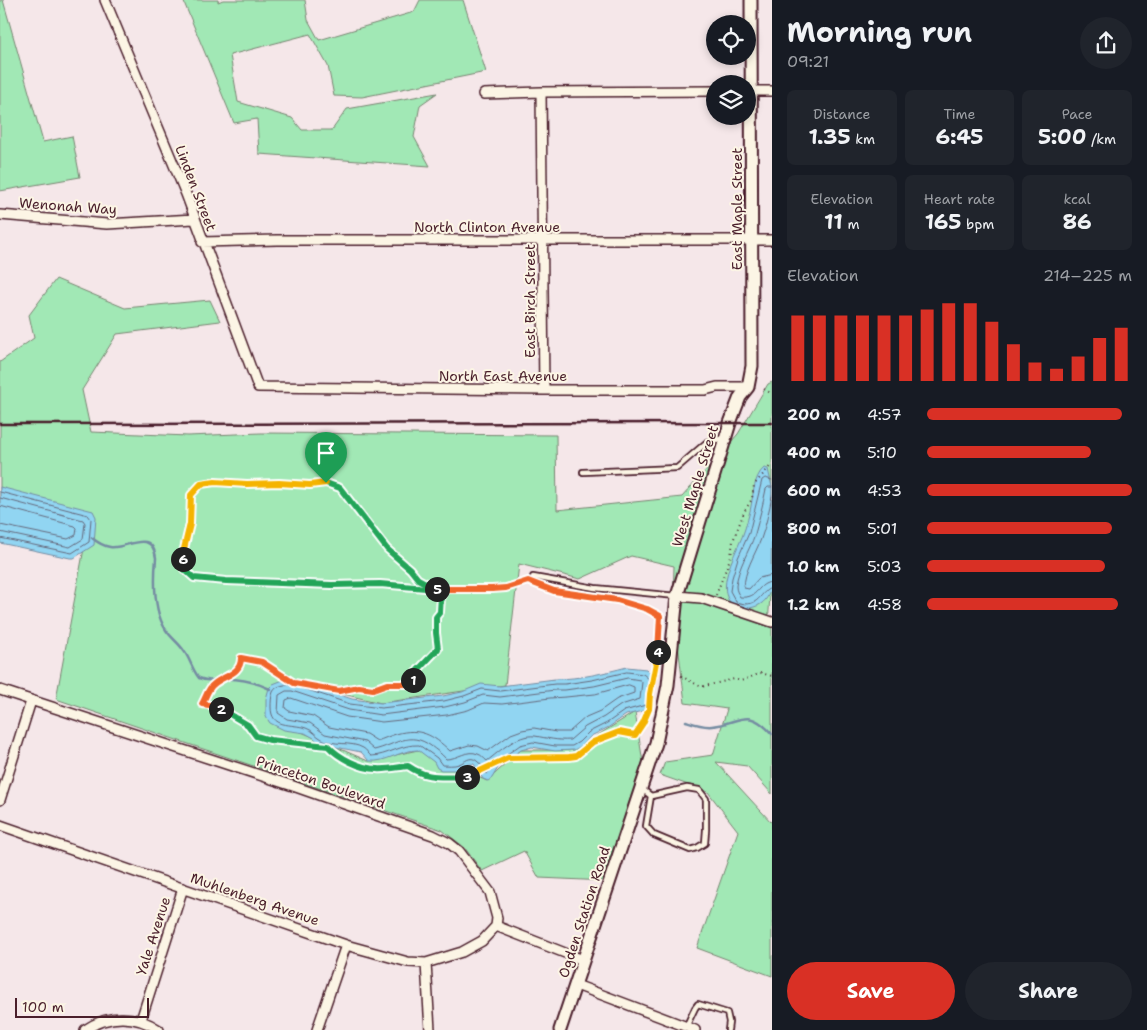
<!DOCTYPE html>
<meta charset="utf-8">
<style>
body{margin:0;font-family:"Shantell Sans",sans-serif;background:#20242c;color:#f1f3f6;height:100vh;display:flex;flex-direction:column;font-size:19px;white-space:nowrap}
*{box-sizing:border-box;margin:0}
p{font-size:16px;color:#9ea1a6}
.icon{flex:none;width:28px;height:28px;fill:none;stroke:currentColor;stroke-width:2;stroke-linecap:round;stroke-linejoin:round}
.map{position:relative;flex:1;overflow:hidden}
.details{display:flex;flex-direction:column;background:#171b24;width:375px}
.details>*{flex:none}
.buttons{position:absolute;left:706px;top:15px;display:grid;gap:10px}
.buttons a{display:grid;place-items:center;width:50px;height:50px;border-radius:50%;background:#171b24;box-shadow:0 2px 8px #0003;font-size:25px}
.scale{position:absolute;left:15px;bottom:12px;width:134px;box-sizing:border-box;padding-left:5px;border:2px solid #4a1f2b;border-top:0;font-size:14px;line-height:18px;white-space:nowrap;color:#4a1f2b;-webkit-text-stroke:4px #fcf5e5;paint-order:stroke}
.pin{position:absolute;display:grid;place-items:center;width:42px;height:42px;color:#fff;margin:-51px -21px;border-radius:50% 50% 50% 0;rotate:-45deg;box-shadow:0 0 5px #0007}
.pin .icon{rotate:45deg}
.km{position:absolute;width:25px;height:25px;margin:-12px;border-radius:50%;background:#222;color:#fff;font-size:14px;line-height:25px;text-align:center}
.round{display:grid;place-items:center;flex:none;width:52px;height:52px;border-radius:26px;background:#20242c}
.overview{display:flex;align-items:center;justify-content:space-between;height:85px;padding:0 15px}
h1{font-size:28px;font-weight:700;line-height:38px}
.figures{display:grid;grid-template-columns:repeat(3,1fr);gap:8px;height:85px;padding:5px 15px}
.figures div{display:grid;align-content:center;border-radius:8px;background:#20242c;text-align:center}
.figures b{font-size:21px;font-weight:700}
.figures small{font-size:14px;font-weight:400}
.figures p{font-size:14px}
.chart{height:140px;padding:10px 15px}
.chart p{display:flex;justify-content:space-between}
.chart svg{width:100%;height:90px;margin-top:5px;stroke:#d93025;stroke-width:6}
.cta{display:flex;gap:10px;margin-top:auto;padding:10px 15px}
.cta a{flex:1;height:58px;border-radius:30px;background:#d93025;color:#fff;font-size:20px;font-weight:700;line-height:58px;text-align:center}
.cta a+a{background:#20242c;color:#f1f3f6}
ul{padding:0 15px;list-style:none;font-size:16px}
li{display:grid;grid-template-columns:80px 60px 1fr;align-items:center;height:38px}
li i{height:12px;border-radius:6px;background:#d93025}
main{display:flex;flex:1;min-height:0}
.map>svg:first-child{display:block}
</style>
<main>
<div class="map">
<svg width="772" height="1030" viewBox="0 0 772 1030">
<rect width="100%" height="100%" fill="#f5e7e9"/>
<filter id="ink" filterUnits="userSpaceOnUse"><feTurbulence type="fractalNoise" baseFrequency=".02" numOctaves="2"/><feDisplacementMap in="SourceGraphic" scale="10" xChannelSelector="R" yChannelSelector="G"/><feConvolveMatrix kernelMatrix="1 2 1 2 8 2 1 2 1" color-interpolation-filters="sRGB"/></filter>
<g filter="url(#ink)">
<!-- green -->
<path fill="#a1e8b5" stroke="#768470" d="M 0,0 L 3,0 L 43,142 L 72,136 L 80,177 L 0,191 Z
M 183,0 L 218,0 L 218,2 L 223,0 L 305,0 L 308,20 L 319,40 L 414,12 L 420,0 L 463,0 L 486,72 L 362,97 L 334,96 L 328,66 L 310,34 L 230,55 L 238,102 L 292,118 L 302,130 L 332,130 L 347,109 L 437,93 L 420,105 L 414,137 L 430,166 L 259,154 L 257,119 L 234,123 Z
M 56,279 L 125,308 L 210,300 L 220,321 L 117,334 L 82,390 L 91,432 L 188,436 L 261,433 L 556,435 L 557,510 L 682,497 L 738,434 L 768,384 L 772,382 L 772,569 L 768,624 L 772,626 L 772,794 L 747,766 L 716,762 L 772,823 L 772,976 L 697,948 L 738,831 L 708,792 L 660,775 L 665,762 L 713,755 L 727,709 L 685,703 L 673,603 L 674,566 L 631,556 L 580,579 L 519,564 L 505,685 L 381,703 L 283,680 L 267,717 L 368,761 L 418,750 L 487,781 L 521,750 L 574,750 L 635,712 L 644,769 L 607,881 L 539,878 L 524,851 L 482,871 L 464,847 L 442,830 L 56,699 L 85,543 L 0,503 L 0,362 L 34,338 L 29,315 Z"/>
<!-- water -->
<path fill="#91d5f2" stroke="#758ca2" d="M 764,468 L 768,469 L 772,487 L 771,588 C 768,598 764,604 754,607 C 749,609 741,609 736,607 C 714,595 732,560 739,544 C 744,534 747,522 750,511 C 753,499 753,477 764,468 Z
M 0,487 L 93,511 L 96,517 L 94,545 L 74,558 L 70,558 L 0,543 Z
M 627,667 L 646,669 L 654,677 L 651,709 L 626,715 L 609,727 L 591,736 L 582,746 L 574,750 L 555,751 L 532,747 L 521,750 L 499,766 L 492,778 L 488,781 L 483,779 L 474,764 L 469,764 L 458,770 L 441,770 L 437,768 L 434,762 L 418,750 C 400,750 386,763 369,761 L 361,752 L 320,744 L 314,738 L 305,733 L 284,730 L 270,723 L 266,717 L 266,699 L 269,688 L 273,684 L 283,680 L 294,680 L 352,699 L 381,703 L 443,696 L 462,692 L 481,684 L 500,686 L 555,679 C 579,679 604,673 627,667 Z"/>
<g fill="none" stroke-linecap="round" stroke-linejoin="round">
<!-- shore -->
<path stroke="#66687b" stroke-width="1" d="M 772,480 L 765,478 L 762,480 L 749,533 L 738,558 L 732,578 L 730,591 L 736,602 C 761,610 759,590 772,588
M 772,487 L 768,487 L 766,489 C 763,504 759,519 755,534 C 749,552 738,567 736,586 C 736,591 738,593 740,597 C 760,599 756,583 772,582
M 0,492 L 88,515 L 91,519 L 89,542 L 72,553 L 0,538
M 772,496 C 769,511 766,525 761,539 C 755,555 744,571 744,588 L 749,589 L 759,578 L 772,575
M 0,498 L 83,520 L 85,523 L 83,539 L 70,547 L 0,532
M 0,506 L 75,526 L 77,528 L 76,535 L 68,539 L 0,525
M 627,672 L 643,674 L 649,679 L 646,705 L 624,711 L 607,723 L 589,732 L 579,742 L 572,746 L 555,746 L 533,742 L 520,745 L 495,763 L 487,774 C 483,770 482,764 477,761 C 470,755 465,762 459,764 C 454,766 447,765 442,765 L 437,758 L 419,745 C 401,744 387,756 371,756 C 368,754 367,750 363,748 C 351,741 333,746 322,739 C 316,736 313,730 306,728 C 291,723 271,729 271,707 C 271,703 271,697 273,692 C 276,685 287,684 293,685 L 350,704 L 381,708 L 444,701 L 464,696 L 482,689 L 500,691 L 555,684 L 565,684 L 592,680 Z
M 628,678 L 640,680 L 642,682 L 640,699 L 621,705 L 604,717 L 585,727 L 570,740 C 558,741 547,738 535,736 C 517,734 500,751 487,761 C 484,759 482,755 478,754 C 467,749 458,759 446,759 C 441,753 436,750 431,746 C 409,730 396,745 374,750 L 365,742 L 325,734 L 310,723 L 287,719 L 278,713 L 279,695 L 286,691 L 292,691 L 349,710 L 381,715 L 445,707 L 465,702 L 483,695 L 500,697 L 555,690 L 565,690 L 594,686 Z
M 629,685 L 634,687 L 634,693 L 617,699 L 600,711 L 586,717 L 569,732 L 556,732 L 534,728 L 522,730 L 511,734 L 488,751 L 478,746 L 469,745 L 450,751 C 433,735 420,727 396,734 C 389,736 383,739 377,741 L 366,734 L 329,727 L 313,716 L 289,711 L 285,708 L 286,700 L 291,698 L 347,717 L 382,722 L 447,715 L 468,710 L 484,703 L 502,704 L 550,698 L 566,697 L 595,694 Z"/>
<!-- stream -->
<path stroke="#758ca2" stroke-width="2.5" d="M 92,538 C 97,542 103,546 110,547 C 126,550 152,527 156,558 C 154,580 153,611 166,630 C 171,638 179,643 184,651 C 190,659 192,669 199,678 C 208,682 213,680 222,679 C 239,678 255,682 270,689
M 686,721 C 695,724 703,727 712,726 C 739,724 747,705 772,734"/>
<!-- service casing -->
<g stroke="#4a1f2b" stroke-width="8">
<path id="service" d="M 583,472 L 677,468 L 707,442 L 724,438
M 533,577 L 595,588 L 676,596
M 642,789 L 651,796 L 646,826 L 654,835 L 690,850 L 697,848 L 705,843 L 706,830 L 706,799 L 699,790 L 687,788 L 651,796
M 686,1027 L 695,1008 L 698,1004 L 727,1013 L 729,1022 L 728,1030"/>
</g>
<!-- minor casing -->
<g stroke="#4a1f2b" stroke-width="12">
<path id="minor" d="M 105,0 L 186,194 L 258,387 L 544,390 L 705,390 L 717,387 L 748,387
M 748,91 L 772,91
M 541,92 L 544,390
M 484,94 L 541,92 L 715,91
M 0,215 L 107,224 L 194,219
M 202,242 L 277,240 L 772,240
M 677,596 L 701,598 L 772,622
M 0,690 L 293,786 L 433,835 L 449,843 L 459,851 L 490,892 L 497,918 L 496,926
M 0,800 L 31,701
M 0,825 L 346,945 L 408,962 L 426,963 L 462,952 L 482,941 L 496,926
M 496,926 L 583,960
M 426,963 L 430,1030
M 576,985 L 695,1030
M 141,1020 L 183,888
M 85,1030 C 108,1014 136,1014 159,1030
M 317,1030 L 346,945"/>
</g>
<!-- tertiary casing -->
<g stroke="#4a1f2b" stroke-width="15">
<path id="tertiary" d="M 560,1030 L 656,743 L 668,685 L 677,596 L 730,423 L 740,397 L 748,387 L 752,366 L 751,0"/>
</g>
<!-- path -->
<path stroke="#4a1f2b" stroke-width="2" stroke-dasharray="1 4" stroke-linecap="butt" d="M 764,389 L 772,394
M 215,482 L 247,485 L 279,483 L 310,485 L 326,483 L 340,488 L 387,549 L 410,569 L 418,579 L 431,586 L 444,590 L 380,584 L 332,585 L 226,581 L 194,578 L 184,569 L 183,553 L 190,523 L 191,495 L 201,484 Z
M 528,581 L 554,591 L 617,600 L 647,609 L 660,616 L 659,647 L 650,694 L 649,709 L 643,723 L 635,735 L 619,733 L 593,742 L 576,755 L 569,757 L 508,758 L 467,777 L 436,777 L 421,774 L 408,766 C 398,767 387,770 377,769 C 361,769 339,758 329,746 L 270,740 L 257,736 L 248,725 L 216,706 L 202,704 C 205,698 207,690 212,685 C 222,675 241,675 241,658 L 262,662 L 293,683 L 339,691 L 359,687 L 373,689 L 387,684 L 410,684 L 417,671 L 438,649 L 436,633 L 436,617 L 440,612 L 441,596 L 444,590 C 473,591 500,590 528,581 Z
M 716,595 L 731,556 L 733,541 L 744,512 L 752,499 L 754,485 L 772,464
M 681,676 L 701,687 L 734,679 L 741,681 L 761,673 L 772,676"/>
<!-- service -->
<use href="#service" stroke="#fcf5e5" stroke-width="4.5"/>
<!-- minor -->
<use href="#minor" stroke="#fcf5e5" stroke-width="9"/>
<!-- tertiary -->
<use href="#tertiary" stroke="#fcf5e5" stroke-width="11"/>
<!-- rail -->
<path stroke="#4a1f2b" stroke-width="2.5" d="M 0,424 L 772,423"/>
</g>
</g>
<g fill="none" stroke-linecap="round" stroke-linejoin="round" filter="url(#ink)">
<!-- split-1 casing -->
<g stroke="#fff" stroke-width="10">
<path id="split-1" d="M 326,483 L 340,488 L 387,549 L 410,569 L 418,579 L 431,586 L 444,590 L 441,596 L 440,612 L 436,617 L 436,633 L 438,649 L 417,671 L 413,680"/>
</g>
<!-- split-2 casing -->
<g stroke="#fff" stroke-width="10">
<path id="split-2" d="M 221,709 L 216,706 L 202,704 C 206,697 208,688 214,684 C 225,675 241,674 241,658 L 262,662 L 294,683 L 339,691 L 359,687 L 373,689 L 387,684 L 410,684 L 413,680"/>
</g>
<!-- split-3 casing -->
<g stroke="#fff" stroke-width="10">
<path id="split-3" d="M 221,709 L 248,725 L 256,736 L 270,740 L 328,746 C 339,758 361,769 377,769 C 387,770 398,767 408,766 C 430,781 443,775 467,777"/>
</g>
<!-- split-4 casing -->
<g stroke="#fff" stroke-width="10">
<path id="split-4" d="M 467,777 L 508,758 L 569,757 L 576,756 L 593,742 L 619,732 L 635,735 L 643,723 L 649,709 L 650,694 L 658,652"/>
</g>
<!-- split-5 casing -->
<g stroke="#fff" stroke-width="10">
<path id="split-5" d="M 437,589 L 492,589 L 506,588 L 528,581 L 554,591 L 617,600 L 647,609 L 660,616 L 658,652"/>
</g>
<!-- split-6 casing -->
<g stroke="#fff" stroke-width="10">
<path id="split-6" d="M 183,559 L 184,569 L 194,578 L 226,581 L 332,585 L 380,584 L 437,589"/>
</g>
<!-- split-7 casing -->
<g stroke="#fff" stroke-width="10">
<path id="split-7" d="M 183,559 L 183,553 L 190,524 L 191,495 L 201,484 L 215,482 L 247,484 L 279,483 L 310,485 L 326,483"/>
</g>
<!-- split-1 -->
<use href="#split-1" stroke="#22a559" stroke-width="6"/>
<!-- split-2 -->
<use href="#split-2" stroke="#f0652b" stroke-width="6"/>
<!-- split-3 -->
<use href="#split-3" stroke="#22a559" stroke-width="6"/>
<!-- split-4 -->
<use href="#split-4" stroke="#f5b400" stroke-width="6"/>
<!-- split-5 -->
<use href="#split-5" stroke="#f0652b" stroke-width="6"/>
<!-- split-6 -->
<use href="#split-6" stroke="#22a559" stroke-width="6"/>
<!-- split-7 -->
<use href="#split-7" stroke="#f5b400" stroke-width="6"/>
</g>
<g text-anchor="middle" stroke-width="4" stroke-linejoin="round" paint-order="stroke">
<!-- street labels -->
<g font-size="14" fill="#4a1f2b" stroke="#fcf5e5">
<text transform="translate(196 188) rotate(69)" y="5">Linden Street</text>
<text transform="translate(68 206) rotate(4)" y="5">Wenonah Way</text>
<text transform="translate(737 209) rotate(-90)" y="5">East Maple Street</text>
<text x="487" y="232">North Clinton Avenue</text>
<text transform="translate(530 301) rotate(-90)" y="5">East Birch Street</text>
<text x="503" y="381">North East Avenue</text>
<text transform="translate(695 486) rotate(-73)" y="5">West Maple Street</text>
<text transform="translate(321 782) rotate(19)" y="5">Princeton Boulevard</text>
<text transform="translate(255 899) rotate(19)" y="5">Muhlenberg Avenue</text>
<text transform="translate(584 912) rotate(-72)" y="5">Ogden Station Road</text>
<text transform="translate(153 936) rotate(-72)" y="5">Yale Avenue</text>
</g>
</g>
</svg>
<div class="buttons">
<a><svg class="icon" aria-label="locate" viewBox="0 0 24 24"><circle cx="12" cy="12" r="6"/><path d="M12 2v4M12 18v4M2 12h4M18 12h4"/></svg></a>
<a><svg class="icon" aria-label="layers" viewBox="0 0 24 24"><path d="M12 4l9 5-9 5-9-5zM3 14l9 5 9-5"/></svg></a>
</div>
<div class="scale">100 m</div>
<div class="pin" style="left:326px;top:483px;background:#1e9e55"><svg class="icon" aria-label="arrive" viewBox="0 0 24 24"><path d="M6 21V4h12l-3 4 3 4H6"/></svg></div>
<b class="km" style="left:413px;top:680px">1</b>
<b class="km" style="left:221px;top:709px">2</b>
<b class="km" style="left:467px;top:777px">3</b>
<b class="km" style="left:658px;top:652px">4</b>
<b class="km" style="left:437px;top:589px">5</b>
<b class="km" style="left:183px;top:559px">6</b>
</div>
<section class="details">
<div class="overview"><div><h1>Morning run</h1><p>09:21</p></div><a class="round"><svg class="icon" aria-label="share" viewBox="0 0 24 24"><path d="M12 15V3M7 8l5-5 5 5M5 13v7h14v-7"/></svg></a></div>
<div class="figures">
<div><p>Distance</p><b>1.35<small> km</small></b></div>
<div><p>Time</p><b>6:45</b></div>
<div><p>Pace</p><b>5:00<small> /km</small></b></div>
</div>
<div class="figures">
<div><p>Elevation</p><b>11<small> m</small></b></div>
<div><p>Heart rate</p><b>165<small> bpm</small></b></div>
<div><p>kcal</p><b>86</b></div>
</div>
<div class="chart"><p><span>Elevation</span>214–225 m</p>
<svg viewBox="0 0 160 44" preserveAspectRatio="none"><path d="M5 44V12M15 44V12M25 44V12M35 44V12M45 44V12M55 44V12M65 44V9M75 44V6M85 44V6M95 44V15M105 44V26M115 44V35M125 44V38M135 44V32M145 44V23M155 44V18"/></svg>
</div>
<ul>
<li><b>200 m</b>4:57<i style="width:95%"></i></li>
<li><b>400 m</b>5:10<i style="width:80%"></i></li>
<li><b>600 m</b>4:53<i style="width:100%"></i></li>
<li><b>800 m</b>5:01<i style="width:90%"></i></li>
<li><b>1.0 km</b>5:03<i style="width:87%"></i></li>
<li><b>1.2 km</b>4:58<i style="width:93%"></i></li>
</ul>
<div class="cta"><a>Save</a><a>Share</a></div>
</section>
</main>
